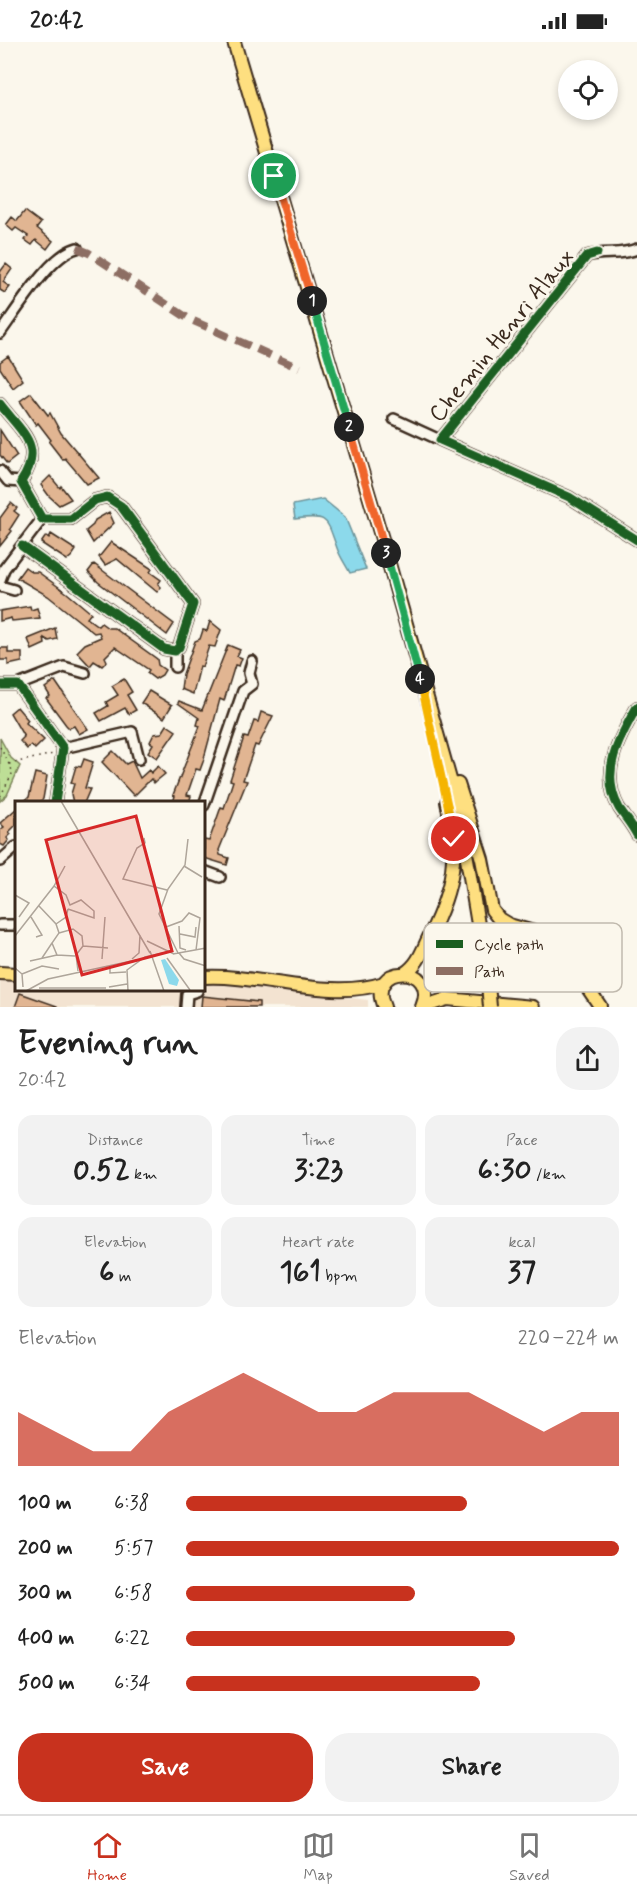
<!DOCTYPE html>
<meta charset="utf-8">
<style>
body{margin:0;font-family:Mynerve,sans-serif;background:#f2f2f2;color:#222;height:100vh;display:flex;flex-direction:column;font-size:22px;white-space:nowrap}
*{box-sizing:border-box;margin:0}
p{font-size:20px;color:#767676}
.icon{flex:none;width:33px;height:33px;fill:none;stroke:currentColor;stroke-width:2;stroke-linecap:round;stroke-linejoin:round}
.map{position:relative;height:965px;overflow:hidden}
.drawer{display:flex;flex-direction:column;background:#fff;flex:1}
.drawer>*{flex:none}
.controls{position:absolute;left:558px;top:18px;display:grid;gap:12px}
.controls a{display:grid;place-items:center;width:60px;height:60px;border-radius:50%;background:#fff;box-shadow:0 3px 9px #0003;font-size:30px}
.pin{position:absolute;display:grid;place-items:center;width:51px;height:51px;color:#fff;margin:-26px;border:3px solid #fff;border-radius:50%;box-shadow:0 2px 6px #0007}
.km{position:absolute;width:30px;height:30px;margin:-15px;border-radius:50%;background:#222;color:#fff;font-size:16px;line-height:30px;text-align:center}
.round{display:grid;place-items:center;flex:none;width:63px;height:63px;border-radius:24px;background:#f2f2f2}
.headline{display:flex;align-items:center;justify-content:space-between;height:102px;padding:0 18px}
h1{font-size:33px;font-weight:700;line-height:45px}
.figures{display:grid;grid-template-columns:repeat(3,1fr);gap:9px;height:102px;padding:6px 18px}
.figures div{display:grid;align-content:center;border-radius:15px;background:#f2f2f2;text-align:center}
.figures b{font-size:30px;font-weight:700}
.figures small{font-size:16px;font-weight:400}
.figures p{font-size:16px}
.chart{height:168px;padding:12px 18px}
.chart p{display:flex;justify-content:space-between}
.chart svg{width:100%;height:108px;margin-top:6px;fill:#c8321e;opacity:.7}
.cta{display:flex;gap:12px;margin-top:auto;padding:12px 18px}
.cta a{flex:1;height:69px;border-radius:24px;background:#c8321e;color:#fff;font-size:24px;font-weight:700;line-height:69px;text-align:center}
.cta a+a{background:#f2f2f2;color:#222}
ul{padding:0 18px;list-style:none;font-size:20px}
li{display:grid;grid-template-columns:96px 72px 1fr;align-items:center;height:45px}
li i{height:15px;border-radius:8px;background:#c8321e}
.status{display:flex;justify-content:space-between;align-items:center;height:42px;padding:0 30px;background:#fff;direction:ltr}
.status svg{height:16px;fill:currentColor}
.menu{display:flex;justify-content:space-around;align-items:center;height:84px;border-top:2px solid #e0e0e0;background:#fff;font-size:16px;color:#767676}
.menu a{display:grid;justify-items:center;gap:3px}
.menu .active{color:#c8321e}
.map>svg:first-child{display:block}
</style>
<div class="status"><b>20:42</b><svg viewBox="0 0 49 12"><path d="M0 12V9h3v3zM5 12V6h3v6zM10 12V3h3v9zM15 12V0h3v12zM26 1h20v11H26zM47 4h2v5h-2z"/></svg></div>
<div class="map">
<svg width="637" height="965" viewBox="0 0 637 965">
<rect width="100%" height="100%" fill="#fbf7ec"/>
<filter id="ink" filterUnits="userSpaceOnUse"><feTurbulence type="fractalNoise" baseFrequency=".0167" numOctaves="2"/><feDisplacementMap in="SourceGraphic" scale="12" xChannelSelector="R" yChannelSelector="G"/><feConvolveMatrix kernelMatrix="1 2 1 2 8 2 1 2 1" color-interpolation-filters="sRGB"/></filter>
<g filter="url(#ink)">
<!-- built -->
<path fill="#f3e3d1" d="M 0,937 L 16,937 L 16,948 L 204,948 L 204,938 L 368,958 L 368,965 L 0,965 Z"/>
<!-- green -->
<path fill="#bdde96" stroke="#7c845a" stroke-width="1.5" d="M 0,696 L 11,716 L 20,724 L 7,753 L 0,759 Z"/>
<!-- water -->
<path fill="#8cd9eb" stroke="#6c9399" stroke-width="1.5" d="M 323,457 L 345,475 L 366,527 L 350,531 C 346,523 340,515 337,506 C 326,476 329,473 295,477 L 293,463 Z"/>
<!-- building -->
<path fill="#e1b592" stroke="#3b2a1e" stroke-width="1.5" d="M 25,169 L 41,181 L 37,186 L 53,199 L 47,207 L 36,198 L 32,203 L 25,198 L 28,194 L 16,186 L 13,189 L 6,183 L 12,175 L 17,179 Z
M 6,222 L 12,227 L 3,240 L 10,245 L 5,251 L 0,248 L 0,230 Z
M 8,314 L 23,338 L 13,346 L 0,326 L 0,320 Z
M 31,351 L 48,373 L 50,371 L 61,391 L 99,436 L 87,442 L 65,416 L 63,418 L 49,400 L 51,398 L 38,381 L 36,383 L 20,359 Z
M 0,388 L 17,414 L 7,422 L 0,413 Z
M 50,434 L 60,446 L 61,444 L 71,457 L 59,463 L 49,454 L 41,443 Z
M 11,461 L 17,466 L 14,469 L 19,473 L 10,487 L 12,489 L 0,504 L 0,476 Z
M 109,470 L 114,481 L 93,501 L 86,489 L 93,483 L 95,478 Z
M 51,492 L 76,508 L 72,514 L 67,518 L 41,501 L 46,494 L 49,496 Z
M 111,500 L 152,527 L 150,530 L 161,538 L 158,542 L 161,545 L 157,550 L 117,517 L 105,523 L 99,515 Z
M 94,522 L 174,582 L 167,593 L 98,540 L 88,530 Z
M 25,525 L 32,530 L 38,530 L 67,551 L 91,571 L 87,576 L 98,584 L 101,581 L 108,586 L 114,586 L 157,617 L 158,623 L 165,628 L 162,633 L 155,637 L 147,631 L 149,628 L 115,605 L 105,615 L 107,619 L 102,624 L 94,619 L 90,624 L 77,610 L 85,602 L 101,595 L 99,590 L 94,591 L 48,554 L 17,536 Z
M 30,564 L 31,568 L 37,566 L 40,576 L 12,579 L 11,576 L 0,579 L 0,569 Z
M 210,579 L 221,588 L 215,605 L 209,604 L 202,625 L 200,624 L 193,652 L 181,647 L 183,632 L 195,599 L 200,597 L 203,588 L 207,589 Z
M 55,586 L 57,597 L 49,599 L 44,596 L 45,602 L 32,608 L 28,597 Z
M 228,603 L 240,608 L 237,614 L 242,616 L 239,624 L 235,623 L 224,659 L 220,657 L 203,720 L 200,728 L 196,727 L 187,753 L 191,754 L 189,761 L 173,761 L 175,754 L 173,753 L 200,684 L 197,683 L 199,676 L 178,661 L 179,659 L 202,668 Z
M 0,606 L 8,606 L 8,611 L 22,611 L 22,620 L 8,623 L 8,618 L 0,618 Z
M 124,637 L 132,650 L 127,653 L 136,668 L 129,672 L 125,666 L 101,679 L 96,671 L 108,664 L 106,660 L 118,653 L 112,644 Z
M 55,639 L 88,687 L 79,692 L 74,684 L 69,686 L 66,683 L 46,656 L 50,654 L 45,646 Z
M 149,649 L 172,663 L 164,676 L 141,661 Z
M 17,665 L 28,678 L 26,681 L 44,698 L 35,707 L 31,703 L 27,707 L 20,699 L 24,695 L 10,671 Z
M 261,670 L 273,674 L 258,704 L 255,703 L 243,738 L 247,739 L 219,808 L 220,813 L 229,816 L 227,823 L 204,816 L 204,798 L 209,799 L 221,765 L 224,766 L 233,739 L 230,738 L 244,695 L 248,696 L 254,679 L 258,680 Z
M 167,683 L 176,689 L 157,716 L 148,710 L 153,702 L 150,700 L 154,692 L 162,691 Z
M 113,709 L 126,722 L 132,719 L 140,736 L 149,728 L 151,731 L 158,724 L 165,732 L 154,741 L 151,737 L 134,754 L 102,720 Z
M 84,717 L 93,720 L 85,746 L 90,747 L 84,761 L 73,761 L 71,752 L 74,742 L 71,741 L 76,724 L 81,725 Z
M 35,731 L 47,734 L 43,757 L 40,761 L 22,761 L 29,755 Z
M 16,767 L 16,783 L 9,790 L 11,792 L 7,796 L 9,798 L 4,804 L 0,802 L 0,788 L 4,785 L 0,781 Z
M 20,951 L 57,964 L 57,965 L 15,965 Z
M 202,954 L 259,960 L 259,965 L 201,965 Z"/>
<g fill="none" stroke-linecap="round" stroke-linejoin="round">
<!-- minor casing -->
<g stroke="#3b2a1e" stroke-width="14">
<path id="minor" d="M 637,207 C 620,214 604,209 587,214 L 440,398 L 569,455 L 637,498
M 0,291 C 17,268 50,213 77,206
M 0,362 C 22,391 45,404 21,440 L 42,477 L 71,477 L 95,458 L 107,455 L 121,464 L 193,562 L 179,605 L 175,609 L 164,607 L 22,504
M 394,377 L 440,398
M 0,429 L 8,439 L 21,440
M 0,538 L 4,527 L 42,477
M 0,544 L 14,548
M 175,609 L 175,625
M 0,643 L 18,643 L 63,706 L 55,761
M 18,643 L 64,625 L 85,631
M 637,665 C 619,696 599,731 619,766 C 625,775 632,783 637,793
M 63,706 L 132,690 L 139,717
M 204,763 L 243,649 L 252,642 L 249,631 L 252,619
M 0,819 L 16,805
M 204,829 L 220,835
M 0,883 L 16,883
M 186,965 L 187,952 L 197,949"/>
</g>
<!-- major casing -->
<g stroke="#3b2a1e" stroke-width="16">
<path id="major" d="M 234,0 L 382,497 L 451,741 L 462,787 L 488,942
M 458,742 L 482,817 L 492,868 L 499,877 L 509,883 L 548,894 L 571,907 L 577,916 L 583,939 L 600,964
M 0,931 L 16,932
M 405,931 C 419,922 423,907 430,893 C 454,845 459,813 447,760
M 204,935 C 261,932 330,959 384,941
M 384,965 C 364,921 441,920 422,965
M 422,965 L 447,957 L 533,965"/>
</g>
<!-- path -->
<path stroke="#3b2a1e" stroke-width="1.5" stroke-dasharray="1.5 4.5" stroke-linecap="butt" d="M 0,705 L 13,730 L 0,755
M 9,722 L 53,712"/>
<!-- minor -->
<use href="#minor" stroke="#fbf7ec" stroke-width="9"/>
<!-- major -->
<use href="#major" stroke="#fedf80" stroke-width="12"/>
<!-- major-bridge casing -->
<g stroke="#3b2a1e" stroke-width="16" stroke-linecap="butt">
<path id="major-bridge" d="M 488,942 L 490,965"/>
</g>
<!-- major-bridge -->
<use href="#major-bridge" stroke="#fedf80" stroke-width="12"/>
<!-- quiet -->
<path stroke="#8d6e63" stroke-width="8" stroke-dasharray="15 8" stroke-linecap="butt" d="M 77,206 L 89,211 L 189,277 L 299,326"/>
<!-- cycleway casing -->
<g stroke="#fbf7ec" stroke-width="13">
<path id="cycleway" d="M 597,211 L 587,214 L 440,398 L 569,455 L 637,498
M 0,362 C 22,391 45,404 21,440 L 42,477 L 71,477 L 95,458 L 107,455 L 121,464 L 193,562 L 179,605 L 175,609 L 164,607 L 22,504
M 0,643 L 18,643 L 63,706 L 55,761
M 637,665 C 619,696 599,731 619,766 C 625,775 632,783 637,793"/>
</g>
<!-- cycleway -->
<use href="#cycleway" stroke="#1b5e20" stroke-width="9"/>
</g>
</g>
<g fill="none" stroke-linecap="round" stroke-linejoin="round" filter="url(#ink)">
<!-- split-1 casing -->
<g stroke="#fff" stroke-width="12">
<path id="split-1" d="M 274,134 L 312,259"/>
</g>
<!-- split-2 casing -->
<g stroke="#fff" stroke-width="12">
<path id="split-2" d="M 312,259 L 349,385"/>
</g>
<!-- split-3 casing -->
<g stroke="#fff" stroke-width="12">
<path id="split-3" d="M 349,385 L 386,511"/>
</g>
<!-- split-4 casing -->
<g stroke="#fff" stroke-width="12">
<path id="split-4" d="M 386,511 L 420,637"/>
</g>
<!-- split-5 casing -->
<g stroke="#fff" stroke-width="12">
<path id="split-5" d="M 420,637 L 448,765"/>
</g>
<!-- split-6 casing -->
<g stroke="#fff" stroke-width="12">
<path id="split-6" d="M 448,765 L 454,797"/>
</g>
<!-- split-1 -->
<use href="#split-1" stroke="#f0652b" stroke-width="8"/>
<!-- split-2 -->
<use href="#split-2" stroke="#22a559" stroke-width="8"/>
<!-- split-3 -->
<use href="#split-3" stroke="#f0652b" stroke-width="8"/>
<!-- split-4 -->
<use href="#split-4" stroke="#22a559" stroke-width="8"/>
<!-- split-5 -->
<use href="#split-5" stroke="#f5b400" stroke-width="8"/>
<!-- split-6 -->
<use href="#split-6" stroke="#f5b400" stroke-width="8"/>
</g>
<g text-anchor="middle" stroke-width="6" stroke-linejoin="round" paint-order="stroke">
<!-- street labels -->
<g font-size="24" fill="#3b2a1e" stroke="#fbf7ec">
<text transform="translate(501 293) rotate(-51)" y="8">Chemin Henri Alaux</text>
</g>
</g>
<!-- overview -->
<g transform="translate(15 759)">
<rect width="190" height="190" fill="#fbf7ec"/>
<path d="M 150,158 L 164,179 L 162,185 L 154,183 L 146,159 Z" fill="#8cd9eb"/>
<path fill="none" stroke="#aea59a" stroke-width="1.5" d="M 46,0 L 135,152M 129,37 L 130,42 L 122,47 L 108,78 L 152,89M 169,65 L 187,76M 39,85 L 51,94 L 55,104 L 66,99 L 79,110 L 79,117 L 53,108M 0,94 L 14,102 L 4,116M 24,105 L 41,123 L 44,132 L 37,142 L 42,154 L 60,155M 16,116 L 27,134 L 21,136M 41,123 L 51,116 L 53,108M 164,125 L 165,147 L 171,149M 151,126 L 167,120 L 174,112 L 185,117 L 181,149M 44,132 L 58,128 L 67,135 L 68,145 L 61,154M 165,133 L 180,136 L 181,126M 0,135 L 39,85 L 50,65M 132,140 L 159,153M 68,145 L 93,147M 135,150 L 149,190M 163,152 L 144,113 L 153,88 L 170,64 L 173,38M 164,152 L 169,158 L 191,165M 158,153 L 191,147M 27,157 L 37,142M 152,157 L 175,189M 87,158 L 90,116M 117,158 L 124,152 L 125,134M 15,160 L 42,154M 95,164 L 95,172 L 111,171M 0,167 L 7,173 L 8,186M 63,170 L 61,154 L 65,169M 7,173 L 27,165 L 44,168M 94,186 L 112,183M 24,187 L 91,187M 11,190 L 33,178 L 121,159M 113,190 L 112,169 L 130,156 L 152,151"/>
<path fill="#d62828" fill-opacity="0.15" stroke="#d62828" stroke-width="3" d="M 121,15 L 157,150 L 67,174 L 31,39 Z"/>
<rect width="190" height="190" fill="none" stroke="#3b2a1e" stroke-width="3"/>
</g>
<!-- legend -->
<rect x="424" y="881" width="198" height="69" rx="9" fill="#fbf7ec" stroke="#c1baae" stroke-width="1.5"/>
<rect x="436" y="898" width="27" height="8" fill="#1b5e20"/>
<rect x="436" y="925" width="27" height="8" fill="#8d6e63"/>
<g font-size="16" fill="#3b2a1e">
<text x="474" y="908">Cycle path</text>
<text x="474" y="935">Path</text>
</g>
</svg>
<div class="controls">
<a><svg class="icon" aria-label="locate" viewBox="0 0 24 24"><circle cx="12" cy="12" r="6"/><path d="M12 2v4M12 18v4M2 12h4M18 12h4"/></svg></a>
</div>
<div class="pin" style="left:274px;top:134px;background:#1e9e55"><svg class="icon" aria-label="arrive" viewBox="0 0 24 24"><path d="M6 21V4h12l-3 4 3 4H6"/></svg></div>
<div class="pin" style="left:454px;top:797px;background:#d93025"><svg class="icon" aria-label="check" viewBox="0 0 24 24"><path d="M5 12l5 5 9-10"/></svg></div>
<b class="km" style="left:312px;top:259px">1</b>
<b class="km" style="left:349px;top:385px">2</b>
<b class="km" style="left:386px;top:511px">3</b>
<b class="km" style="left:420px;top:637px">4</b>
</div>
<section class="drawer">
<div class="headline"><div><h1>Evening run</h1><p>20:42</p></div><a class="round"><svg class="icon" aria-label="share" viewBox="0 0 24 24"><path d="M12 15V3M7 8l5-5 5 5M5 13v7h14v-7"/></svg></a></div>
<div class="figures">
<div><p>Distance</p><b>0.52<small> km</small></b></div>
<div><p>Time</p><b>3:23</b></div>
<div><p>Pace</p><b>6:30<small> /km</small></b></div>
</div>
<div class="figures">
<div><p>Elevation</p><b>6<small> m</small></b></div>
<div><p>Heart rate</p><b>161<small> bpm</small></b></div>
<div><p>kcal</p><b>37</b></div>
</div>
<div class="chart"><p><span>Elevation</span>220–224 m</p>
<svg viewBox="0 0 160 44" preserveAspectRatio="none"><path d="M0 44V22L10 30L20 38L30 38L40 22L50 14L60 6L70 14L80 22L90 22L100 14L110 14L120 14L130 22L140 30L150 22L160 22V44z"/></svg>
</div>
<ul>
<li><b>100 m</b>6:38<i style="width:65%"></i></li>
<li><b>200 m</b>5:57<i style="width:100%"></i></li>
<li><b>300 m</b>6:58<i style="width:53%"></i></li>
<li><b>400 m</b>6:22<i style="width:76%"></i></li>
<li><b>500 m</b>6:34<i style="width:68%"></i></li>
</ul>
<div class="cta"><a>Save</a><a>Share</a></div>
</section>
<nav class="menu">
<a class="active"><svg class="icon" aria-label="home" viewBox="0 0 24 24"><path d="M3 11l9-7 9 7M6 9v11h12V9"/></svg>Home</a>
<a><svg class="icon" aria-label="map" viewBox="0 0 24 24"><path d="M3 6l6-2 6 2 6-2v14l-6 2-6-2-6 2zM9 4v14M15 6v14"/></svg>Map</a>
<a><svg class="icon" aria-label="saved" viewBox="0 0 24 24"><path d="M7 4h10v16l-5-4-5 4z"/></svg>Saved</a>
</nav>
